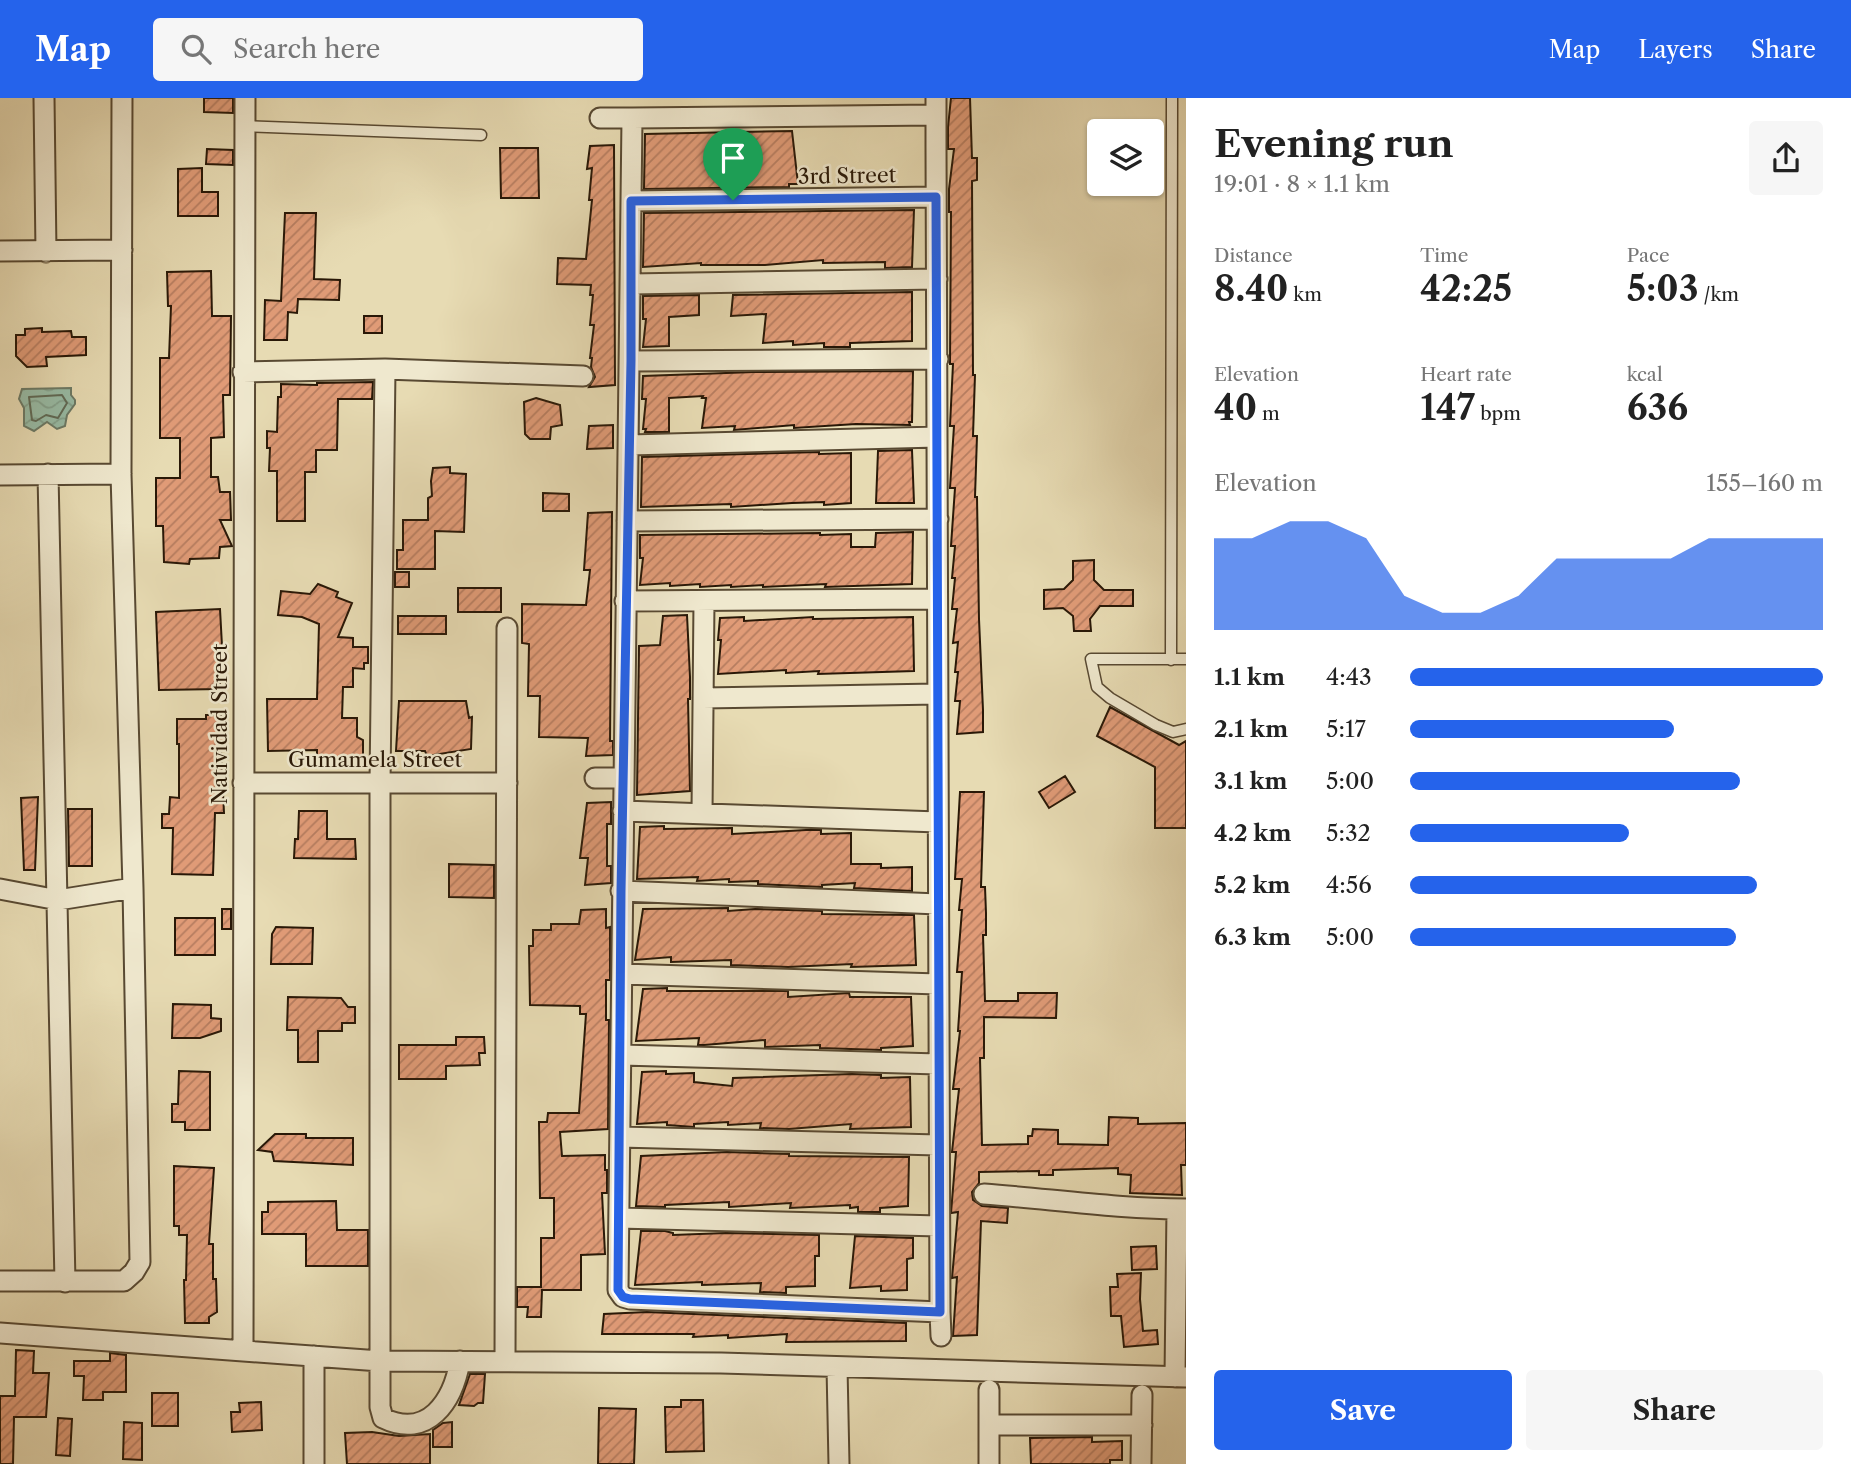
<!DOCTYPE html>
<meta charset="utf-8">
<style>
body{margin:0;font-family:"Libre Caslon Text",serif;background:#f6f6f6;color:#222;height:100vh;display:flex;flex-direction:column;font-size:26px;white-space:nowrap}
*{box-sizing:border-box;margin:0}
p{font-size:23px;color:#767676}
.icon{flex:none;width:38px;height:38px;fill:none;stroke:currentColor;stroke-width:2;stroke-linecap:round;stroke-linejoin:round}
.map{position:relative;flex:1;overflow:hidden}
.side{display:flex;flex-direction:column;background:#fff;width:665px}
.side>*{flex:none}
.controls{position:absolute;left:1087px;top:21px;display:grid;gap:14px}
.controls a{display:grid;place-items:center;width:77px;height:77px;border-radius:7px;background:#fff;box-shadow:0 2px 5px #0004;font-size:35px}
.pin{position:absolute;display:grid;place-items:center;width:60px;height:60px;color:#fff;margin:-72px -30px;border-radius:50% 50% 50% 0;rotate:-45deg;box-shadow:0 0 7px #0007}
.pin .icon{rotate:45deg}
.round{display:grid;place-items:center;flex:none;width:74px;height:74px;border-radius:7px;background:#f6f6f6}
.summary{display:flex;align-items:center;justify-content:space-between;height:119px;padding:0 28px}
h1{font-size:38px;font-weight:700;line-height:52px}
.metrics{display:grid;grid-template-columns:repeat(3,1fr);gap:10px;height:119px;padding:7px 28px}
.metrics div{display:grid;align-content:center}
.metrics b{font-size:35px;font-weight:700}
.metrics small{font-size:19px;font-weight:400}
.metrics p{font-size:19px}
.chart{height:196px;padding:14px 28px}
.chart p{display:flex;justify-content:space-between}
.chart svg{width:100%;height:126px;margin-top:7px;fill:#2563eb;opacity:.7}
.action{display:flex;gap:14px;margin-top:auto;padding:14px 28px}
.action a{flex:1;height:80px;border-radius:7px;background:#2563eb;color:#fff;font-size:28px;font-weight:700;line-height:80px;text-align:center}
.action a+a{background:#f6f6f6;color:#222}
ul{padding:0 28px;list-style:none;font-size:23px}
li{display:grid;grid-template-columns:112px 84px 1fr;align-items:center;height:52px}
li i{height:18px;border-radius:9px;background:#2563eb}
header{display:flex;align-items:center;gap:42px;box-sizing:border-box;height:98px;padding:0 35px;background:#2563eb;color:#fff}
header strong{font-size:33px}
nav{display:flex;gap:38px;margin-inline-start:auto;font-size:24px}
.search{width:490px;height:63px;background:#f6f6f6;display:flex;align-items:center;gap:18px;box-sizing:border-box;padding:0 24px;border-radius:7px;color:#767676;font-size:26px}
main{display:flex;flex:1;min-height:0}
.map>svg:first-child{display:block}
</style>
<header>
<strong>Map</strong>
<div class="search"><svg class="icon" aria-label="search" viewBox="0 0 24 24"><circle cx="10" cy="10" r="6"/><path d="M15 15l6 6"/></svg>Search here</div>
<nav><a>Map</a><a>Layers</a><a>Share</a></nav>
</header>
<main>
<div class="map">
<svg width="1186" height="1366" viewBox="0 0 1186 1366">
<defs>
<pattern id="water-waves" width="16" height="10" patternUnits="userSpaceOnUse" patternTransform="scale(1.75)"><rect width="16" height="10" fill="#98bca6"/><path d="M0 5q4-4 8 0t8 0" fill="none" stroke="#83a18d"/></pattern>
<pattern id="building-hatch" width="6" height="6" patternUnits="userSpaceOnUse" patternTransform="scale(1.75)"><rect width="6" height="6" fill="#e09b77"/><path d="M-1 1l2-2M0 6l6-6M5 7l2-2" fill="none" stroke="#b67d60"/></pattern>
</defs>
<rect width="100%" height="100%" fill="#e7dbb3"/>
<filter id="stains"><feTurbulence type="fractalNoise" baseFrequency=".00286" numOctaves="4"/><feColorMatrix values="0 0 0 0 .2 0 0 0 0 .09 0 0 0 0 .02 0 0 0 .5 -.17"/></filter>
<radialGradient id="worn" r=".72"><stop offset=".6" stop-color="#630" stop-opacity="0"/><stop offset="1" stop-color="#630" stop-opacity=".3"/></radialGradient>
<!-- water -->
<path fill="url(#water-waves)" stroke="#6c7a66" stroke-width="2" d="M 71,290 L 71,297 L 75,302 L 75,306 L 67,317 L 65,328 L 57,331 L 47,324 L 34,333 L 24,328 L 24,310 L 19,301 L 22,291 Z"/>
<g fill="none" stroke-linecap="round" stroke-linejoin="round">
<!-- shore -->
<path stroke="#606a56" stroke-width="2" d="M 62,297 L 67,305 L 58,320 L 46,317 L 36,323 L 32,322 L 29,299 Z"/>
</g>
<!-- building -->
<path fill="url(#building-hatch)" stroke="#291807" stroke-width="2" d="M 204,0 L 233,0 L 233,15 L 204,14 Z
M 951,0 L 970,0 L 972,60 L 977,60 L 977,82 L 972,83 L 973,277 L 975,277 L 973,338 L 977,338 L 975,399 L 977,399 L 979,521 L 983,612 L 983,634 L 957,636 L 960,603 L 955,603 L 958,574 L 955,574 L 958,544 L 953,545 L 957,511 L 952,511 L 955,480 L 952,480 L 955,448 L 951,448 L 955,390 L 950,390 L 954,328 L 950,328 L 953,266 L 950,266 L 951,114 L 949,114 L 949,91 L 954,51 L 948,51 L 948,29 Z
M 792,33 L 798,86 L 789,86 L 789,89 L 644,91 L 645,36 Z
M 614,47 L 615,287 L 589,289 L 595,279 L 591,269 L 592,260 L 590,260 L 594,227 L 590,227 L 593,197 L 590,197 L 591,187 L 557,186 L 558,160 L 586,161 L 592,102 L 589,102 L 592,70 L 587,71 L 590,48 Z
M 500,50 L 538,50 L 539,100 L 501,100 Z
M 207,51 L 233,52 L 233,67 L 206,66 Z
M 202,70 L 202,94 L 218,94 L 218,118 L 178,118 L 178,71 Z
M 914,112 L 912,169 L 885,170 L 885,164 L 823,165 L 823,162 L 765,167 L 701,167 L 701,165 L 643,169 L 644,115 Z
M 285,115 L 316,115 L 314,181 L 340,182 L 339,202 L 298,201 L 297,215 L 288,214 L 287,242 L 264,242 L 265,202 L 281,203 Z
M 211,173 L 212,218 L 231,218 L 230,297 L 223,297 L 224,339 L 211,340 L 211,379 L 218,379 L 220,394 L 230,394 L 231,422 L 220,422 L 232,448 L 220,449 L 219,460 L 190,461 L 189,466 L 164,464 L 163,428 L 156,428 L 156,380 L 180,380 L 180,340 L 160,340 L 160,260 L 169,260 L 171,208 L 168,208 L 167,174 Z
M 912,194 L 912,243 L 850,245 L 850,249 L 824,249 L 824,245 L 793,247 L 793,243 L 763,245 L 766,216 L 731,218 L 733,197 Z
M 699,197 L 699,217 L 669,219 L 669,248 L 643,249 L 646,221 L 643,221 L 643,198 Z
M 364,218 L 382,218 L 382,235 L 364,235 Z
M 42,230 L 42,234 L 71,233 L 72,239 L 86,239 L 86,257 L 46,259 L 47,268 L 27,269 L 16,258 L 16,237 L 25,237 L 25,231 Z
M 913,273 L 912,324 L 909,324 L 910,327 L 856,326 L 794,330 L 794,327 L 734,332 L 735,328 L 702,330 L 706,300 L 702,300 L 703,298 L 669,300 L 669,334 L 645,334 L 646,331 L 643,331 L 646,301 L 642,301 L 643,278 L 754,274 Z
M 373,284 L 372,301 L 338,301 L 337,352 L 316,352 L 316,374 L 305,374 L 305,423 L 277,423 L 277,373 L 269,373 L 270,350 L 267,350 L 267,333 L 277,334 L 278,299 L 281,299 L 281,286 L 317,287 L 317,285 Z
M 536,300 L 560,307 L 562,327 L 551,329 L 550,341 L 530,341 L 525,336 L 524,304 Z
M 613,327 L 613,350 L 587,351 L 589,328 Z
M 912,352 L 914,405 L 876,405 L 878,353 Z
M 819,354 L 819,356 L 851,355 L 851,405 L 824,407 L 824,404 L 792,405 L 731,409 L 731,406 L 641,409 L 642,359 Z
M 450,369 L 450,375 L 466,376 L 464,434 L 435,433 L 435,471 L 397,471 L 397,452 L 403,452 L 403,422 L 428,422 L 428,400 L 432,398 L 431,383 L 433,370 Z
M 543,395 L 569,396 L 569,413 L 543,413 Z
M 612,414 L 610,643 L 613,643 L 613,657 L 586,658 L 588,640 L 539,639 L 540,598 L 528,598 L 529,546 L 522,545 L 522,506 L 586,507 L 590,472 L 584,472 L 588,415 Z
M 913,434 L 912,486 L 825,489 L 826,486 L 763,489 L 763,487 L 731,489 L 731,487 L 700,489 L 700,486 L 670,488 L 670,485 L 640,487 L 643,460 L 640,460 L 640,437 L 820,435 L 820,437 L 851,436 L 851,449 L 875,449 L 876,435 Z
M 1094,462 L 1094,482 L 1104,492 L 1133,492 L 1133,508 L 1100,508 L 1090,521 L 1091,533 L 1074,533 L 1073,518 L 1063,510 L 1044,511 L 1044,492 L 1064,491 L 1073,482 L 1073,463 Z
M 395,474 L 409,474 L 409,489 L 395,489 Z
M 318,486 L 338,494 L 336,499 L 352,505 L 338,539 L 353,540 L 353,549 L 368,549 L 368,565 L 364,565 L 364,571 L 353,570 L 353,589 L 343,589 L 342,620 L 357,620 L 357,639 L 363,642 L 363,661 L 317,661 L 317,652 L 268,653 L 267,601 L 317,601 L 319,526 L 302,519 L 278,517 L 281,493 L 310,496 Z
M 458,490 L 501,490 L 501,514 L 458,514 Z
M 220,511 L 222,548 L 219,548 L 220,591 L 159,592 L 156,514 Z
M 687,517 L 690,579 L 690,601 L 688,601 L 690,693 L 637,697 L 639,548 L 660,547 L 663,518 Z
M 398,518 L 446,518 L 446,536 L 398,536 Z
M 744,519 L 744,523 L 813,519 L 813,521 L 913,519 L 914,573 L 818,576 L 819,573 L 786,575 L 786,572 L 718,576 L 721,542 L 718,542 L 720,520 Z
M 399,603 L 466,603 L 469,620 L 472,619 L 471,651 L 427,658 L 425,653 L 396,653 Z
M 1110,609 L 1179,647 L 1186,643 L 1186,730 L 1155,730 L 1155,669 L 1097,638 Z
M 206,617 L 221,617 L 221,633 L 225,633 L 225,652 L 221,652 L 224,715 L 215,715 L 213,777 L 172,776 L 173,730 L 162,730 L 162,716 L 169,716 L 170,699 L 179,700 L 179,646 L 177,646 L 177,621 L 206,621 Z
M 1065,678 L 1075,694 L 1049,710 L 1039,694 Z
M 960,694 L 984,694 L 981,789 L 985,789 L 986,815 L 986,837 L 983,837 L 985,903 L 1018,903 L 1018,895 L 1057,895 L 1056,920 L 984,919 L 984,960 L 980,960 L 982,1047 L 1028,1046 L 1028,1038 L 1032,1038 L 1033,1031 L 1058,1032 L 1058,1046 L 1108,1047 L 1109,1019 L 1138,1020 L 1138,1026 L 1186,1025 L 1186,1067 L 1181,1067 L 1182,1097 L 1130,1095 L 1131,1077 L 1118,1076 L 1118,1070 L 1053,1072 L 1053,1077 L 1039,1077 L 1039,1073 L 979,1074 L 979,1085 L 972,1094 L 973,1102 L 982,1108 L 1008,1110 L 1007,1125 L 981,1123 L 977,1237 L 953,1238 L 957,1179 L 952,1180 L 958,1114 L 951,1115 L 956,1054 L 952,1054 L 959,991 L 953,991 L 960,933 L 958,933 L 962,874 L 957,874 L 962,812 L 959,812 L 962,781 L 955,781 Z
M 38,699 L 35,772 L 24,772 L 21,700 Z
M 611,704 L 611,726 L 607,726 L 607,768 L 611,768 L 611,785 L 585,787 L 588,760 L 580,760 L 587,705 Z
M 68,711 L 92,711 L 92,768 L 69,768 Z
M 299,713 L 327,713 L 327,741 L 355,741 L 356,761 L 294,760 L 295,741 L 298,741 Z
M 664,728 L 664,731 L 732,730 L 732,736 L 806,732 L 821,732 L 821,736 L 851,735 L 851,766 L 881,766 L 881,770 L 912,769 L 912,793 L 854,790 L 855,785 L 822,787 L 822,789 L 758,786 L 758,783 L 729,784 L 729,781 L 697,783 L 698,779 L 637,781 L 640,729 Z
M 449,766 L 494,767 L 494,800 L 449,799 Z
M 728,810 L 728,813 L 755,811 L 822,813 L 822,816 L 914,817 L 916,867 L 851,869 L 852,866 L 788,869 L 731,867 L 731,862 L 671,864 L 671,859 L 635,862 L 643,811 Z
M 222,811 L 231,811 L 231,831 L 222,831 Z
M 606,811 L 606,830 L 610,829 L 610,882 L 606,882 L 606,922 L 609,922 L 608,1031 L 560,1034 L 562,1058 L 605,1057 L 605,1072 L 607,1072 L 607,1095 L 602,1095 L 605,1156 L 581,1157 L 581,1192 L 542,1192 L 541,1219 L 527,1219 L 528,1209 L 517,1209 L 517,1189 L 541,1189 L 541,1140 L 554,1140 L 554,1100 L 540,1100 L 539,1024 L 547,1024 L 548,1015 L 579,1015 L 586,916 L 580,916 L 580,908 L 530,907 L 529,848 L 533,848 L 533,832 L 551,832 L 551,826 L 579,826 L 581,812 Z
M 175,820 L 215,820 L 215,857 L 175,857 Z
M 276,829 L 313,830 L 312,866 L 271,866 L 272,836 Z
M 667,890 L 667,893 L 788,893 L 788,899 L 849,895 L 850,899 L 911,899 L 913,948 L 881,950 L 881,952 L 820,950 L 820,947 L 765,949 L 765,942 L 704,947 L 698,947 L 699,940 L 636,943 L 643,891 Z
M 288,899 L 341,900 L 348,909 L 355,909 L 355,925 L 342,925 L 342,933 L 318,933 L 318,964 L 298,964 L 298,932 L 287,932 Z
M 173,906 L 211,907 L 211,920 L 221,921 L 221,933 L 200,940 L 172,940 Z
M 456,939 L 484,939 L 485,955 L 479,955 L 480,967 L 446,968 L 446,981 L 399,981 L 399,947 L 456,947 Z
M 179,973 L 210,974 L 210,1032 L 185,1032 L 185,1024 L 172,1024 L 172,1006 L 178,1006 Z
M 666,973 L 666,976 L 694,975 L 694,984 L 732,988 L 733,980 L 852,976 L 881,977 L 881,980 L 910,979 L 911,1029 L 850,1031 L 851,1026 L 789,1031 L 760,1030 L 761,1025 L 728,1027 L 728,1024 L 694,1026 L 694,1029 L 667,1027 L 667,1024 L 637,1026 L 642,974 Z
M 275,1036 L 306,1036 L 306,1040 L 353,1040 L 353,1067 L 274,1063 L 272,1054 L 258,1052 Z
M 727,1054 L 789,1056 L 789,1058 L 909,1059 L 908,1108 L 880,1110 L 880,1114 L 858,1114 L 858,1109 L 850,1110 L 850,1107 L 790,1110 L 791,1105 L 729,1109 L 729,1104 L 665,1107 L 665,1109 L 636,1108 L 641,1058 Z
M 174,1068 L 214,1070 L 209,1146 L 213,1146 L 213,1181 L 216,1181 L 217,1214 L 209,1219 L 209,1225 L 185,1225 L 184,1182 L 186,1182 L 187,1137 L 179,1137 L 179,1128 L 174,1128 Z
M 336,1103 L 337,1132 L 368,1132 L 368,1168 L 306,1168 L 306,1136 L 262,1136 L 262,1114 L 268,1114 L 268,1104 Z
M 641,1133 L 665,1133 L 673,1135 L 673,1137 L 726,1135 L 819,1137 L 819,1158 L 815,1158 L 815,1188 L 786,1189 L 786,1195 L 760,1194 L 761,1185 L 702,1187 L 702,1184 L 635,1187 Z
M 855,1138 L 913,1140 L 913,1160 L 907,1161 L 907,1192 L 881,1193 L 881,1188 L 850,1190 Z
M 1156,1148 L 1157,1171 L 1132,1172 L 1131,1149 Z
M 1141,1175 L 1140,1201 L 1143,1233 L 1157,1232 L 1158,1246 L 1124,1249 L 1121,1218 L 1111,1218 L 1110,1189 L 1118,1189 L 1117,1176 Z
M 647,1214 L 906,1225 L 906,1243 L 786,1244 L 787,1236 L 728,1240 L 728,1237 L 693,1239 L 694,1236 L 602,1236 L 604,1216 Z
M 16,1252 L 34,1253 L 33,1275 L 49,1275 L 46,1319 L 14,1319 L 13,1366 L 0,1366 L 0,1298 L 15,1298 Z
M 110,1255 L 126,1257 L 126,1294 L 103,1294 L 103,1302 L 83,1302 L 84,1278 L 74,1278 L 74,1263 L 110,1263 Z
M 470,1276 L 485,1276 L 483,1305 L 478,1305 L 474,1308 L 459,1307 Z
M 152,1295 L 178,1295 L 178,1328 L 152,1328 Z
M 681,1302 L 703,1302 L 704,1353 L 666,1354 L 665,1309 L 681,1309 Z
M 261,1304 L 262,1332 L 232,1334 L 231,1314 L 240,1314 L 239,1305 Z
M 599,1310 L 636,1311 L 634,1366 L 598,1366 Z
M 58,1320 L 72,1321 L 70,1358 L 56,1357 Z
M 124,1324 L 142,1325 L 142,1362 L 123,1361 Z
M 452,1324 L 452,1349 L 433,1349 L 433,1332 L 443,1325 Z
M 372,1334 L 399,1338 L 430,1336 L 430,1366 L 347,1366 L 345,1335 Z
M 1092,1339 L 1092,1344 L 1122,1343 L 1122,1362 L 1110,1362 L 1110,1366 L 1031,1366 L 1030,1340 Z"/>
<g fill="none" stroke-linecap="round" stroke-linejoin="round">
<!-- service casing -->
<g stroke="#584932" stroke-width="13">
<path id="service" d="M 244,28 L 481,37
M 1186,561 L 1091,561 L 1097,589 L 1110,600 L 1156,627 L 1173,634 L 1186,631
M 1171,562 L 1172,0"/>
</g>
<!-- minor casing -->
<g stroke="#584932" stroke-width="23">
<path id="minor" d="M 44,0 L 46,154
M 936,0 L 936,48 C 940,437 936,826 940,1214 L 630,1201 L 623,1199 L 618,1192 C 622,801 630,410 632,20 L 936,17
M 600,20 L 632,20
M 631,103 L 936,99
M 0,153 L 122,152
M 631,186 L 937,181
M 631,263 L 938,261
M 385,271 L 380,685 L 380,1309 L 383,1320 C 428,1342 453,1303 460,1263
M 243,274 L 385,271 L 583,278
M 629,347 L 937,339
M 48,376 L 65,1184
M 0,377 L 121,376
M 627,423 L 938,421
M 625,503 L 937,501
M 703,600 L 937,596
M 595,680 L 623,680
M 243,685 L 507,685
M 623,713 L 938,724
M 702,715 L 704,503
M 0,791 L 58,802 L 133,790
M 621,793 L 938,806
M 622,876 L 938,886
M 622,957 L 938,966
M 620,1039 L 938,1047
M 984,1096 C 1051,1101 1119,1111 1186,1111
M 619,1120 L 939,1128
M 0,1183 L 124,1183 L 134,1174 L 140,1164 L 133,790 L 121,376 L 122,0
M 940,1214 L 941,1238
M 0,1235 L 380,1263 L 721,1265 L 1186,1279
M 243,1251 L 245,0
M 505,1262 L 507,530
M 837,1269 L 839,1366
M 1175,1279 L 1177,1111
M 989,1292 L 989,1366
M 989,1327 L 1142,1327
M 314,1366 L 314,1258
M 1141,1366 L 1142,1297"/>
</g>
<!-- service -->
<use href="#service" stroke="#efe8ce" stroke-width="10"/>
<!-- minor -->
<use href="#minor" stroke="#efe8ce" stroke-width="19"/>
</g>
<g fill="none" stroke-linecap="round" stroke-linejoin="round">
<!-- route casing -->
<g stroke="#fff" stroke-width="14">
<path id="route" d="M 936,99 L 940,1214 L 630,1201 L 623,1199 L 618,1192 L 621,793 L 631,263 L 631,103 Z"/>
</g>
<!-- route -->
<use href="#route" stroke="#2563eb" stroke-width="9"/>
</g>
<g text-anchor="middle" stroke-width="5" stroke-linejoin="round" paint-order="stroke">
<!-- street labels -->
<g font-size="21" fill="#291807" stroke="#efe8ce">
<text transform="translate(847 78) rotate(-1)" y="7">3rd Street</text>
<text transform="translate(220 626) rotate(-90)" y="7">Natividad Street</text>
<text x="375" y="669">Gumamela Street</text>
</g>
</g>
<rect width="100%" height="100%" filter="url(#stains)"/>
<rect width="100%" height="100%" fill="url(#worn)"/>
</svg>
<div class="controls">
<a><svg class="icon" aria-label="layers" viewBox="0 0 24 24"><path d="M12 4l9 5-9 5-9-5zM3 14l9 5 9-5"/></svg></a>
</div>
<div class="pin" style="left:733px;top:102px;background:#1e9e55"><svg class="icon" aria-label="arrive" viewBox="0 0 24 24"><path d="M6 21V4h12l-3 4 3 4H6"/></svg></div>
</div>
<section class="side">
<div class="summary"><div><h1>Evening run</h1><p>19:01 · 8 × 1.1 km</p></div><a class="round"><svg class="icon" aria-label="share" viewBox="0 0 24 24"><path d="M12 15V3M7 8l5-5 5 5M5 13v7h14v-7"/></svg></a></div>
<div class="metrics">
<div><p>Distance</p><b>8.40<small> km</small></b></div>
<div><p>Time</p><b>42:25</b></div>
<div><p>Pace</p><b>5:03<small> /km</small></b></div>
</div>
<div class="metrics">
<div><p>Elevation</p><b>40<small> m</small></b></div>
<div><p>Heart rate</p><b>147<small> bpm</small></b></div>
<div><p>kcal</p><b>636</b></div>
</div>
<div class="chart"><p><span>Elevation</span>155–160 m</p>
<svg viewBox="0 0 160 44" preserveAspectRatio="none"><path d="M0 44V12L10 12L20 6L30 6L40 12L50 32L60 38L70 38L80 32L90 19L100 19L110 19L120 19L130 12L140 12L150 12L160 12V44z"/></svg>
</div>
<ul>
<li><b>1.1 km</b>4:43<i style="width:100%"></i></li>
<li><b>2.1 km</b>5:17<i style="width:64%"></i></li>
<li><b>3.1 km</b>5:00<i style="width:80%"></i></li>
<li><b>4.2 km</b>5:32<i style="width:53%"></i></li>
<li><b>5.2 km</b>4:56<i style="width:84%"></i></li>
<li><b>6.3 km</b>5:00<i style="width:79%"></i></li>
</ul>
<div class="action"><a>Save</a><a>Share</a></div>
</section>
</main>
